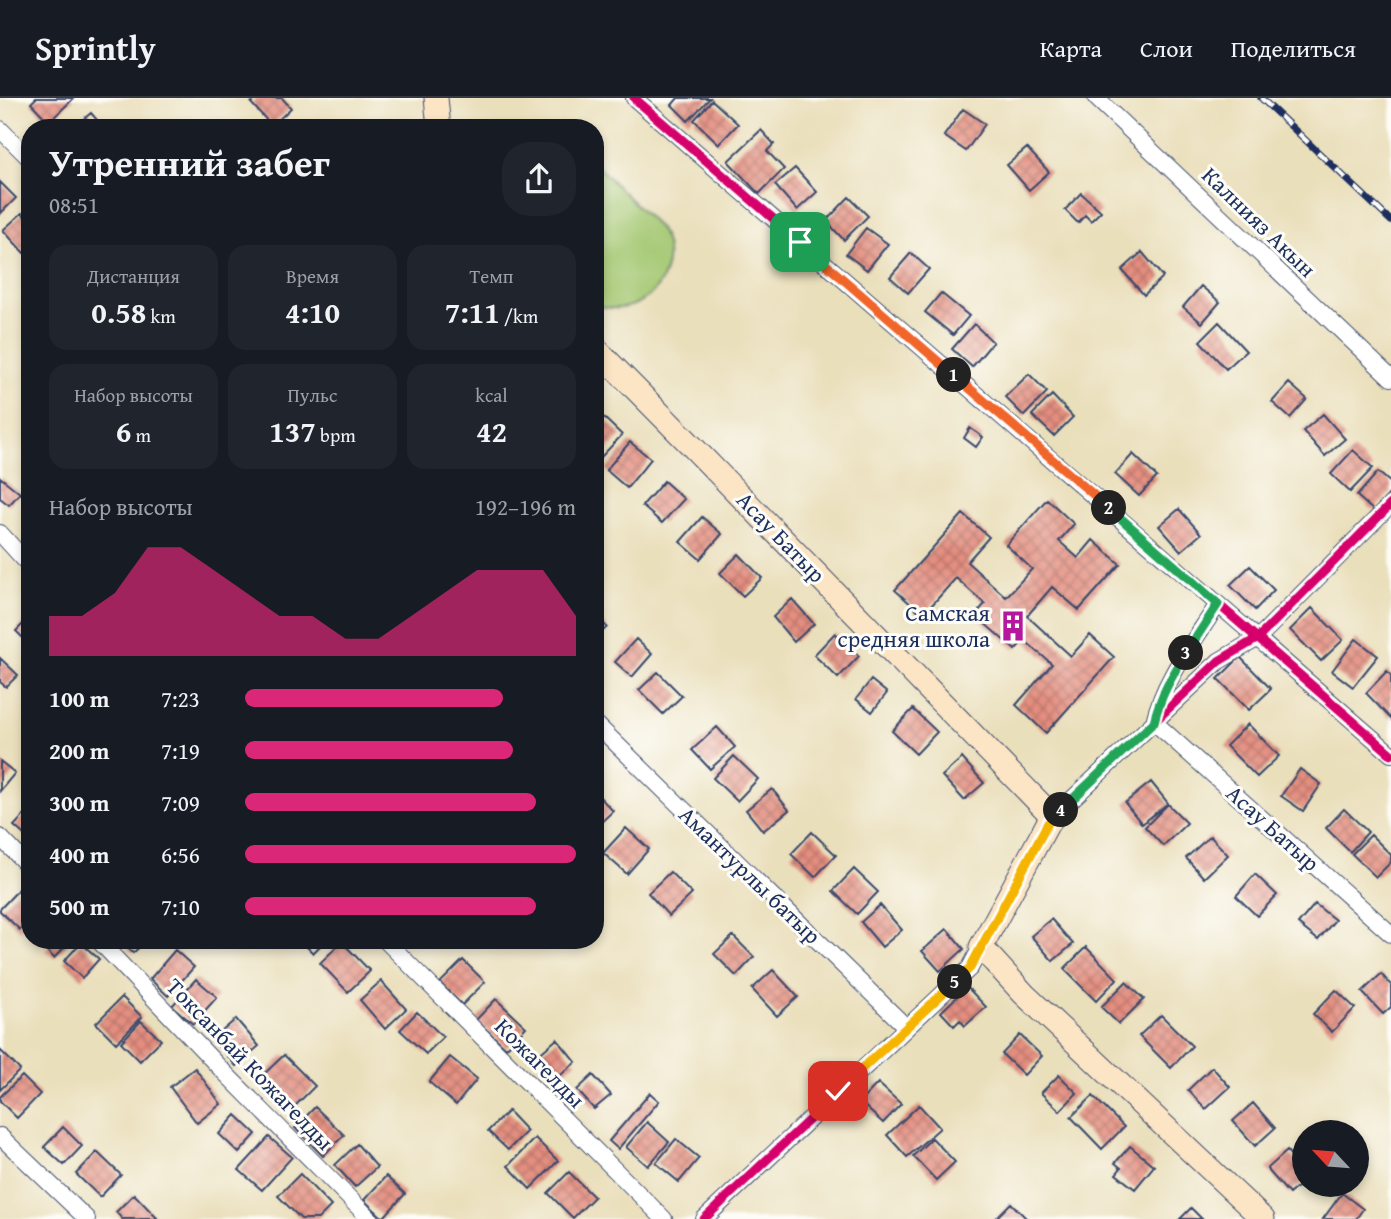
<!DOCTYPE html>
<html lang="ru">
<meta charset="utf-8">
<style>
body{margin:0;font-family:"Gentium Book Plus",serif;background:#20242c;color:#f1f3f6;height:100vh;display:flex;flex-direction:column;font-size:26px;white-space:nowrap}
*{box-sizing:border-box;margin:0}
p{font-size:23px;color:#9ea1a6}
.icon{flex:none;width:38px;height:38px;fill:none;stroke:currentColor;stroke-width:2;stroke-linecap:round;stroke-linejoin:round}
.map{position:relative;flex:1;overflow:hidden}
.panel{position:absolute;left:21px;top:21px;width:583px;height:830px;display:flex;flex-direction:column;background:#171b24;border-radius:28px;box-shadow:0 4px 10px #0003}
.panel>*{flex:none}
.needle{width:46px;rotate:296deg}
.fabs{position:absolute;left:1292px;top:1022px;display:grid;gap:14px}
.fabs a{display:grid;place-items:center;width:77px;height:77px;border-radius:50%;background:#171b24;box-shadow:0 4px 10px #0003;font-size:35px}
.pin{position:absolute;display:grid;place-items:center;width:60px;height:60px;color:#fff;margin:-30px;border-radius:14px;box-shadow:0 4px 10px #0006}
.km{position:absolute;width:35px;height:35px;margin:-18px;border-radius:50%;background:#222;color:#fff;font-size:19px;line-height:35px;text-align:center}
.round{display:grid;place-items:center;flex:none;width:74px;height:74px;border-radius:28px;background:#20242c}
.overview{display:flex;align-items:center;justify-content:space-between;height:119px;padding:0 28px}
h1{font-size:38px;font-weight:800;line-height:52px}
.metrics{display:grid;grid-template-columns:repeat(3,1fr);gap:10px;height:119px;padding:7px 28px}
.metrics div{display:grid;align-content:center;border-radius:18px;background:#20242c;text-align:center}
.metrics b{font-size:30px;font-weight:800}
.metrics small{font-size:19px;font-weight:400}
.metrics p{font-size:19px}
.chart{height:196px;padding:14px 28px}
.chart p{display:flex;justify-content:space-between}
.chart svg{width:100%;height:126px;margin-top:7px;fill:#db2777;opacity:.7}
ul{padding:0 28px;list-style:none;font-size:23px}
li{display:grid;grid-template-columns:112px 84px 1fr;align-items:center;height:52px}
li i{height:18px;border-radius:9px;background:#db2777}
header{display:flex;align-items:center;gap:42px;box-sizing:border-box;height:98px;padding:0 35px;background:#171b24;border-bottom:2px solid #363941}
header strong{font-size:33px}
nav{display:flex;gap:38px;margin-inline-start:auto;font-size:24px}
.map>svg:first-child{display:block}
</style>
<header>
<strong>Sprintly</strong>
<nav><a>Карта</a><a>Слои</a><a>Поделиться</a></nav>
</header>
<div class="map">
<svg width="1391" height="1121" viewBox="0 0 1391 1121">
<defs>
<pattern id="building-cross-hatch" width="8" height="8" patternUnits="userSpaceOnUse" patternTransform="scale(1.75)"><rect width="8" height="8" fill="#e48e7f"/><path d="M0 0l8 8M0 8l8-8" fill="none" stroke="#b8746b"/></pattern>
</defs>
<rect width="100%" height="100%" fill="#fdfcf7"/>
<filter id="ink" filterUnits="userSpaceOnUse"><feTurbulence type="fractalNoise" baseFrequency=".0143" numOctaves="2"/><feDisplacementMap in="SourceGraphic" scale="14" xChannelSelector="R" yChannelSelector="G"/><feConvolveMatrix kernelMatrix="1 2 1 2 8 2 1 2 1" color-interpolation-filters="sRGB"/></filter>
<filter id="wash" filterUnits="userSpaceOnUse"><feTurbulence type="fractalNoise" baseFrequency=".00686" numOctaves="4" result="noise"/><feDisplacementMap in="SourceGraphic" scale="28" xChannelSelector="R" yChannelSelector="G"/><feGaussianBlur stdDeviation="1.57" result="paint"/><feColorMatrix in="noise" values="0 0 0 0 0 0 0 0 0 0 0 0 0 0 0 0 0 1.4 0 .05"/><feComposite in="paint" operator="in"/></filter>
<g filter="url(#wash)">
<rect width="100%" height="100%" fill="#eadfbb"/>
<!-- garden -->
<path fill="#a4c872" stroke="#607c68" stroke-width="2" d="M 595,66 C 609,80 623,94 637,108 C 645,116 654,123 660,132 C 673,152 668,180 651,196 C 635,211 615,213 595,207 Z"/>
<g id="blocks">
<!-- building -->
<path fill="url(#building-cross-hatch)" d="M 36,0 L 72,0 L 73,1 L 49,24 L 31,5 Z
M 257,0 L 282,0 L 291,10 L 272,28 L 251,5 Z
M 678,0 L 710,0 L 688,23 L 672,7 Z
M 712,2 L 738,26 L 719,46 L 694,22 Z
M 963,11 L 985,26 L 966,53 L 944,38 Z
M 91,15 L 104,30 L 73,30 Z
M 761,32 L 774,46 L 767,53 L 784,71 L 759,96 L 728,63 Z
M 1027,50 L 1049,74 L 1029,92 L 1007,67 Z
M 795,70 L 817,94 L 797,112 L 775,87 Z
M 0,84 L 16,100 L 0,116 Z
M 1081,95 L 1101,113 L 1091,123 L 1085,117 L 1078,125 L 1065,112 Z
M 849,99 L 868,118 L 844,142 L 826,123 Z
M 22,115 L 30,124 L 30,149 L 24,155 L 3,132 Z
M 866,130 L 888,146 L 867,172 L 846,156 Z
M 1142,154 L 1163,179 L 1144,197 L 1122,172 Z
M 911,155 L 929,171 L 908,195 L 890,179 Z
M 1201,188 L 1220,204 L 1202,225 L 1183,209 Z
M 941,195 L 969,218 L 953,237 L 925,214 Z
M 1219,224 L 1246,253 L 1226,271 L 1200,243 Z
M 974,226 L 993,244 L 972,269 L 952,251 Z
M 1029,276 L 1047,294 L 1024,318 L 1005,299 Z
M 1289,285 L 1307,301 L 1290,320 L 1272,304 Z
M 1052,297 L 1073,319 L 1054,338 L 1032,317 Z
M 598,314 L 622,337 L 601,359 L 595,353 L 595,316 Z
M 1323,316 L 1345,341 L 1325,358 L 1303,333 Z
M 970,330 L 983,339 L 976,349 L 964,340 Z
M 630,344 L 651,361 L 627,390 L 606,372 Z
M 1353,352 L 1373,370 L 1350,394 L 1331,376 Z
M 1133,356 L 1157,379 L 1139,398 L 1115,376 Z
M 1378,374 L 1391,385 L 1391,394 L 1374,413 L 1357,398 Z
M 0,379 L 20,395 L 9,407 L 0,400 Z
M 664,383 L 684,401 L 662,425 L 642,408 Z
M 1047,401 L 1074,426 L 1059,443 L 1078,460 L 1093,442 L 1120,466 L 1079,512 L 1052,489 L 1027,518 L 1071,558 L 1090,537 L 1114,559 L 1046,635 L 1016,607 L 1052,566 L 1024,542 L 1015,552 L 975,517 L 985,506 L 956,480 L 923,517 L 895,492 L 963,416 L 989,439 L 967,464 L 1006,499 L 1032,471 L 1006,447 Z
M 1179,411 L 1201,436 L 1181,453 L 1159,428 Z
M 702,419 L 722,436 L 700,461 L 680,444 Z
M 739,456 L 762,480 L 743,498 L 720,475 Z
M 1250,468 L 1274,492 L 1255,512 L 1230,487 Z
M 792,501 L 814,526 L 794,544 L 773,519 Z
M 1312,510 L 1343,542 L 1321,563 L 1290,532 Z
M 595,517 L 607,529 L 595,541 Z
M 30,519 L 30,547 L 16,533 Z
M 835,535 L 859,558 L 838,580 L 814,557 Z
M 636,541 L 652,556 L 632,579 L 615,564 Z
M 1356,541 L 1378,558 L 1353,589 L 1332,573 Z
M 1240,559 L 1271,591 L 1249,612 L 1218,581 Z
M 0,560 L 18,577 L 6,589 L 0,584 Z
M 1387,573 L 1391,577 L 1391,621 L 1366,595 Z
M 658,574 L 682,598 L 663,616 L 639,592 Z
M 871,582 L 887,595 L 872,614 L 856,601 Z
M 913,611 L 937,634 L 916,656 L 892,633 Z
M 1248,626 L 1279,658 L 1257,679 L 1226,648 Z
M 717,629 L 735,649 L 710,671 L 692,652 Z
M 734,658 L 758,681 L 737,703 L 713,680 Z
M 962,660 L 984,685 L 964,702 L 942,678 Z
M 0,663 L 15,675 L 0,693 Z
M 1300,671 L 1321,686 L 1303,713 L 1281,698 Z
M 1151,684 L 1168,705 L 1142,726 L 1125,705 Z
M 772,691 L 789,712 L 763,733 L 746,712 Z
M 595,694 L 613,713 L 595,730 Z
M 1168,706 L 1187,725 L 1163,748 L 1145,729 Z
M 30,711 L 30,742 L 14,728 Z
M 1344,711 L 1368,734 L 1350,754 L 1326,730 Z
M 626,730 L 649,751 L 627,776 L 603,755 Z
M 812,734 L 836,757 L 815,779 L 791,756 Z
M 1371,737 L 1391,757 L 1391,764 L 1376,779 L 1352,756 Z
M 1210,738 L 1228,757 L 1204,780 L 1186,760 Z
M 854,771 L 878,794 L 857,816 L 833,793 Z
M 670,774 L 692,796 L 669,818 L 648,795 Z
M 1255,776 L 1277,797 L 1257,818 L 1236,798 Z
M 20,790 L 30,799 L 30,822 L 20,832 L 0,813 L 0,811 Z
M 1315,806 L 1335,822 L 1318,842 L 1298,826 Z
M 880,807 L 902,832 L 882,849 L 861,824 Z
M 1051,821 L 1073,846 L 1053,863 L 1031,838 Z
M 947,831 L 964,851 L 940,873 L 922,853 Z
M 733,838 L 754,859 L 736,878 L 714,856 Z
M 56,842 L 72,842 L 54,860 L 46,852 Z
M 120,842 L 147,842 L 133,855 Z
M 300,842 L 326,842 L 313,855 Z
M 342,844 L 370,873 L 348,894 L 320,865 Z
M 81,845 L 99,861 L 82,880 L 64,863 Z
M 1086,849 L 1117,881 L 1096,903 L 1064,871 Z
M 175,852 L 194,869 L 168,898 L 150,881 Z
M 463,862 L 485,884 L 462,907 L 440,885 Z
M 773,872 L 798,899 L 777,918 L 752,891 Z
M 1381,876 L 1391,887 L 1391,909 L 1383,916 L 1362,894 Z
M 196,881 L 217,899 L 193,926 L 172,908 Z
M 381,883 L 406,911 L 385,931 L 360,902 Z
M 1126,884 L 1144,901 L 1119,926 L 1101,909 Z
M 967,889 L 986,909 L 965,928 L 960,922 L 954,928 L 941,914 Z
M 1336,892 L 1355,910 L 1332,934 L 1313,916 Z
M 122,899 L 142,919 L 116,945 L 96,925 Z
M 496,901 L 526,929 L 506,950 L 476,922 Z
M 417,914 L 443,939 L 426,956 L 400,932 Z
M 1161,917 L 1192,948 L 1171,970 L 1139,938 Z
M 236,921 L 259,948 L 236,968 L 213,941 Z
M 141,923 L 161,942 L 140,963 L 121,944 Z
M 1020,937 L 1042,958 L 1024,977 L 1002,956 Z
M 557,941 L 576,964 L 556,981 L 537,958 Z
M 0,952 L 20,972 L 0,992 Z
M 284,957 L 315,988 L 293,1010 L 262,978 Z
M 450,959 L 477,981 L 456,1007 L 429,984 Z
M 1212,969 L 1230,989 L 1206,1011 L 1188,992 Z
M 195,970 L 221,1006 L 197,1025 L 170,989 Z
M 593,977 L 611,997 L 594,1011 L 577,992 Z
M 1059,977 L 1077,995 L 1060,1013 L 1041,995 Z
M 22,978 L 40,996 L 17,1020 L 0,1003 L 0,999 Z
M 878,985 L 901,1006 L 883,1025 L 860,1004 Z
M 650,995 L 659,1003 L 618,1051 L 609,1043 Z
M 1093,998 L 1124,1029 L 1102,1051 L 1071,1019 Z
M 1253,1005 L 1275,1030 L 1255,1048 L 1233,1023 Z
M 919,1007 L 940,1030 L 907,1059 L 887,1037 Z
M 315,1009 L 344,1037 L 323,1058 L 295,1030 Z
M 508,1013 L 527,1033 L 508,1052 L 488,1033 Z
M 236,1017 L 256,1036 L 239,1055 L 219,1036 Z
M 647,1024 L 669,1044 L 648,1068 L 626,1049 Z
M 63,1029 L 82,1048 L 64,1067 L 44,1049 Z
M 269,1039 L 292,1059 L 262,1092 L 239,1072 Z
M 535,1040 L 558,1063 L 530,1091 L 508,1068 Z
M 932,1040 L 955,1064 L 936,1082 L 913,1058 Z
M 676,1041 L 699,1060 L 679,1084 L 656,1065 Z
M 357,1046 L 377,1069 L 355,1089 L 335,1067 Z
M 1130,1048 L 1154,1068 L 1135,1091 L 1116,1076 L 1121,1070 L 1115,1065 Z
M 1287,1053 L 1304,1072 L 1304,1083 L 1289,1096 L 1267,1071 Z
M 97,1054 L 121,1077 L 100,1099 L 76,1076 Z
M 569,1074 L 594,1099 L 573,1120 L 548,1095 Z
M 300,1076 L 331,1108 L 318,1121 L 301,1121 L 278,1098 Z
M 386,1078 L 405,1096 L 383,1120 L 364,1102 Z
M 1342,1095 L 1363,1111 L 1356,1121 L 1323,1121 Z
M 134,1096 L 157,1120 L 155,1121 L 122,1121 L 116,1114 Z
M 1011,1105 L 1027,1121 L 995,1121 Z
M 1191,1110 L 1202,1121 L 1180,1121 Z"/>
</g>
</g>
<g filter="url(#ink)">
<use href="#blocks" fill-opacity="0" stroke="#3a496c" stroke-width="2"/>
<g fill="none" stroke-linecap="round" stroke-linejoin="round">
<!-- street casing -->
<g stroke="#3a496c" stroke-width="18">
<path id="street" d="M 634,0 L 1391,656
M 1096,0 L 1391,280
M 0,31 L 30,61
M 0,435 L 30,468
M 1218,506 C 1194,544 1164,580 1154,624 L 1391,836
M 595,625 L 906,929
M 1053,719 L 1219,563 L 1258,540 L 1391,406
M 0,739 L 30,770
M 98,842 L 219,969 L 370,1121
M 385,842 L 664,1121
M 0,1038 L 87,1121
M 704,1121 L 970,870 L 981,849"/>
</g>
<!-- secondary casing -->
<g stroke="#3a496c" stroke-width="25">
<path id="secondary" d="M 436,0 L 439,30
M 595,250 L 687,343 L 1053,719 L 1048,725 L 981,849 L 1024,896 L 1263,1121"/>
</g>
<!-- street -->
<use href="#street" stroke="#fff" stroke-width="16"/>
<!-- secondary -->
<use href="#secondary" stroke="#fce5c4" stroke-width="23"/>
<!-- rail casing -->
<g stroke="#1b2f5e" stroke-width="7">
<path id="rail" d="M 1261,0 L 1391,123"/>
</g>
<!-- rail -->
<use href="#rail" stroke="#fdfcf7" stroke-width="4.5" stroke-dasharray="13" stroke-linecap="butt"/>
<!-- cycleway casing -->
<g stroke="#fdfcf7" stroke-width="13">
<path id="cycleway" d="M 634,0 L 1391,656
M 704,1121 L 970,870 L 1048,725 L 1053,719 L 1219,563 L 1258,540 L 1391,406"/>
</g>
<!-- cycleway -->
<use href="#cycleway" stroke="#d6006c" stroke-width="9"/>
</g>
</g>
<g fill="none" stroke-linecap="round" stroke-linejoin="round" filter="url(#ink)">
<!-- split-1 casing -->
<g stroke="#fff" stroke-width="14">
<path id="split-1" d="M 800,144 L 954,277"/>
</g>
<!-- split-2 casing -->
<g stroke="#fff" stroke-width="14">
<path id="split-2" d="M 954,277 L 1109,410"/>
</g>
<!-- split-3 casing -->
<g stroke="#fff" stroke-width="14">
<path id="split-3" d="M 1109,410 L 1218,506 L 1186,555"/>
</g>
<!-- split-4 casing -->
<g stroke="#fff" stroke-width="14">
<path id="split-4" d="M 1061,712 L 1154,624 C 1160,598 1172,578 1186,555"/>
</g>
<!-- split-5 casing -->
<g stroke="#fff" stroke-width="14">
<path id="split-5" d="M 955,884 L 970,870 L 1048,725 L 1061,712"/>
</g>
<!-- split-6 casing -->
<g stroke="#fff" stroke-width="14">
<path id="split-6" d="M 838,993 L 955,884"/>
</g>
<!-- split-1 -->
<use href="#split-1" stroke="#f0652b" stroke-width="9"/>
<!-- split-2 -->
<use href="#split-2" stroke="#f0652b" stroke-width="9"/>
<!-- split-3 -->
<use href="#split-3" stroke="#22a559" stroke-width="9"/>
<!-- split-4 -->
<use href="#split-4" stroke="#22a559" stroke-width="9"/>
<!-- split-5 -->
<use href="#split-5" stroke="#f5b400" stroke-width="9"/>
<!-- split-6 -->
<use href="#split-6" stroke="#f5b400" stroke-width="9"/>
</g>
<!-- icons -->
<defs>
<g id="building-bare" transform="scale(2.415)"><path d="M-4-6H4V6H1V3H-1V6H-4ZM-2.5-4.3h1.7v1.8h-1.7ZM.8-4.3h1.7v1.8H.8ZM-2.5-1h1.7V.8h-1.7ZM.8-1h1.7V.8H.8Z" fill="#b5179e" stroke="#fdfcf7" stroke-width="2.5" paint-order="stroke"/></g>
</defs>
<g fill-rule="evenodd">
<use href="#building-bare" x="1013" y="528"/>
</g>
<g text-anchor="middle" stroke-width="6" stroke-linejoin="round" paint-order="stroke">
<!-- street labels -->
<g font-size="23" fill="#1b2f5e" stroke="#fdfcf7">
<text transform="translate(1259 124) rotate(44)" y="8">Калнияз Акын</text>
<text transform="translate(781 439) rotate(46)" y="8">Асау Батыр</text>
<text transform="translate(1273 730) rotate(42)" y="8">Асау Батыр</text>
<text transform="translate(750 777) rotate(44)" y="8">Амантурлы батыр</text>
<text transform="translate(540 965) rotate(45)" y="8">Кожагелды</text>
<text transform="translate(250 966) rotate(46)" y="8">Токсанбай Кожагелды</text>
</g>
<!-- poi labels -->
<g font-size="23" fill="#1b2f5e" stroke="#fdfcf7" text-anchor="end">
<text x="990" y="523">Самская<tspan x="990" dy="26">средняя школа</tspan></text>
</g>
</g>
</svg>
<div class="fabs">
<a><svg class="needle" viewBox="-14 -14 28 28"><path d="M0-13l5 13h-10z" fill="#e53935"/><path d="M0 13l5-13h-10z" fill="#9ea1a6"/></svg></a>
</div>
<div class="pin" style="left:800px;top:144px;background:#1e9e55"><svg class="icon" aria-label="arrive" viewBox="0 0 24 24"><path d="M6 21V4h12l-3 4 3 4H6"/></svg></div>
<div class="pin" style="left:838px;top:993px;background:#d93025"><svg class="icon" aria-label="check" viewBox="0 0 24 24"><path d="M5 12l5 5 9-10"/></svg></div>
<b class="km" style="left:954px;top:277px">1</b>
<b class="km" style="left:1109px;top:410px">2</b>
<b class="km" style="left:1186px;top:555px">3</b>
<b class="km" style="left:1061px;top:712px">4</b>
<b class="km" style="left:955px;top:884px">5</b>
<section class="panel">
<div class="overview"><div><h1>Утренний забег</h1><p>08:51</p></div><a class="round"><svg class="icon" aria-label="share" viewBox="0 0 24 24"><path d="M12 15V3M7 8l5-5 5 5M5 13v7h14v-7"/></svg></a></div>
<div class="metrics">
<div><p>Дистанция</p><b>0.58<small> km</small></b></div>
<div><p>Время</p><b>4:10</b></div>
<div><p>Темп</p><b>7:11<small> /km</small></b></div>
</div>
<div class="metrics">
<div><p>Набор высоты</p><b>6<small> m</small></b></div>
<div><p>Пульс</p><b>137<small> bpm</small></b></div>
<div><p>kcal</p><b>42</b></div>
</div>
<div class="chart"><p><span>Набор высоты</span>192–196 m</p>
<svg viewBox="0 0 160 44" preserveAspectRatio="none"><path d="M0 44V30L10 30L20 22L30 6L40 6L50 14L60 22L70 30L80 30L90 38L100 38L110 30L120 22L130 14L140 14L150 14L160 30V44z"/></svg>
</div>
<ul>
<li><b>100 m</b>7:23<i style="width:78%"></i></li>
<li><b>200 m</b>7:19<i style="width:81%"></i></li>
<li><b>300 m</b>7:09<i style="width:88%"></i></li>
<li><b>400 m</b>6:56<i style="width:100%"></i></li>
<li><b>500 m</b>7:10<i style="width:88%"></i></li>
</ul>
</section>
</div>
